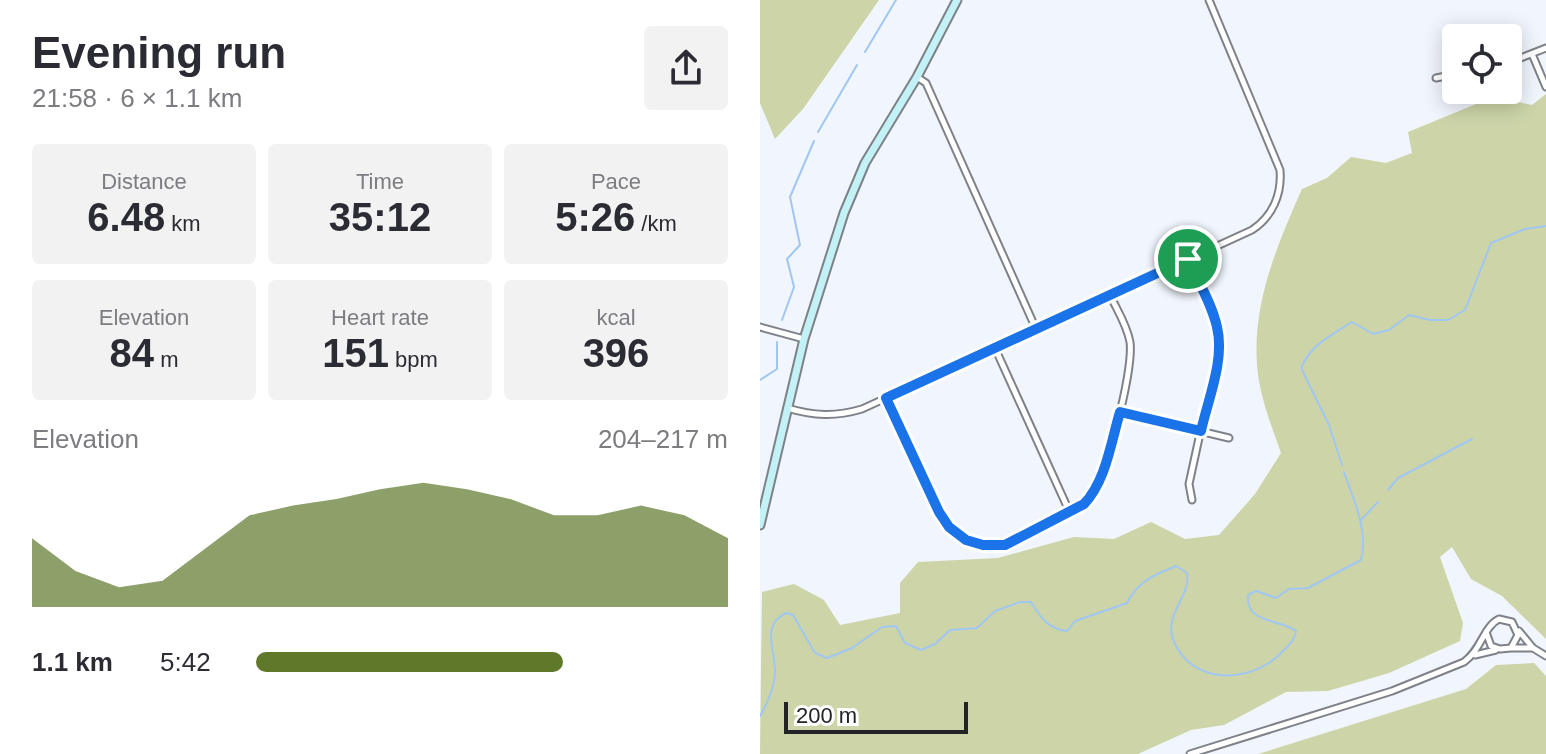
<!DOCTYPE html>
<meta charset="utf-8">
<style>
body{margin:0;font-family:Helvetica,sans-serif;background:#f2f2f3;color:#2b2b33;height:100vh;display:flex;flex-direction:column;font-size:30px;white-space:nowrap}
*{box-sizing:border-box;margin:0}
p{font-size:26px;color:#7c7c81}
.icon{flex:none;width:44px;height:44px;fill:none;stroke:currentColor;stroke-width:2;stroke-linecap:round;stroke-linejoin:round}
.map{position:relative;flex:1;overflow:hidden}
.panel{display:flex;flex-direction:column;background:#fff;width:760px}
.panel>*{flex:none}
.tools{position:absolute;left:682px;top:24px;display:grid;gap:16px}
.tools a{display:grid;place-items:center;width:80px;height:80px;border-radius:8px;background:#fff;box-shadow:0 4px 20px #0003;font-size:40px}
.scale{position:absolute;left:24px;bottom:20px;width:184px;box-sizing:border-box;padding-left:8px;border:4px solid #232427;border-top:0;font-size:22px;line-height:28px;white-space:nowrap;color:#232427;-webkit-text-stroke:6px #fff;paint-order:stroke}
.pin{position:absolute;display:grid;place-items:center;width:68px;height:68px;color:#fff;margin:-34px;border:4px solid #fff;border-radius:50%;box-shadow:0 2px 8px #0007}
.round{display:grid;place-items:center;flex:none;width:84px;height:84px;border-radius:8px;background:#f2f2f3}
.head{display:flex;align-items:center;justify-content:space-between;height:136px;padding:0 32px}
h1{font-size:44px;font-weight:700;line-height:60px}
.metrics{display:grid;grid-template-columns:repeat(3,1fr);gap:12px;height:136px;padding:8px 32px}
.metrics div{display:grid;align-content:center;border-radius:8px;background:#f2f2f3;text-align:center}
.metrics b{font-size:40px;font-weight:700}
.metrics small{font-size:22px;font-weight:400}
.metrics p{font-size:22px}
.chart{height:224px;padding:16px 32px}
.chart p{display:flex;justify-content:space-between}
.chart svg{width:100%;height:144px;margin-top:8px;fill:#5f782a;opacity:.7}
ul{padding:0 32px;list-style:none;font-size:26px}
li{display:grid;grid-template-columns:128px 96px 1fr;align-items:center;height:60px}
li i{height:20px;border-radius:10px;background:#5f782a}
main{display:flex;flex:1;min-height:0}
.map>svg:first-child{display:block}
</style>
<main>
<section class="panel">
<div class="head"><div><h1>Evening run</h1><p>21:58 · 6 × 1.1 km</p></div><a class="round"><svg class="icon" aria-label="share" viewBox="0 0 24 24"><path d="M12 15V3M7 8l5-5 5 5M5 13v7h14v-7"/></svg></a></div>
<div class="metrics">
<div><p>Distance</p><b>6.48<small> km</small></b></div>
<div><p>Time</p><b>35:12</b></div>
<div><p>Pace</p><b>5:26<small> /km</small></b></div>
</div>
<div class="metrics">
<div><p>Elevation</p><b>84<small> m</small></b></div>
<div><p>Heart rate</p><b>151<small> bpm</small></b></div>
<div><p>kcal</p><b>396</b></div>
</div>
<div class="chart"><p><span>Elevation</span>204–217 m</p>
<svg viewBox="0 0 160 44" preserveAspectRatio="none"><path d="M0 44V23L10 33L20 38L30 36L40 26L50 16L60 13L70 11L80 8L90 6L100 8L110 11L120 16L130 16L140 13L150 16L160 23V44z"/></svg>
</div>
<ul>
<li><b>1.1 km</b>5:42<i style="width:65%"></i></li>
</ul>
</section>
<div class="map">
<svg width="786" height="754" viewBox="0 0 786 754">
<rect width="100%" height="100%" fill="#f1f5fd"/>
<!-- green -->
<path fill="#ccd4a8" d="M 0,0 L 119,0 L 43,109 L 15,139 L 0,103 Z
M 786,94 L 786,639 L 742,596 L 711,579 L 692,547 L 680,557 L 703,623 L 700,641 L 629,673 L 568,691 L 526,692 L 464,725 L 431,730 L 378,754 L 0,754 L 2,592 L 34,584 L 64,600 L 80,625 L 140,613 L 140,583 L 158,562 L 238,558 L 314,537 L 354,539 L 391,522 L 425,539 L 459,535 L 495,494 L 521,453 C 513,430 503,405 499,381 C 488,313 515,250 542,189 L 567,178 L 591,157 L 626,163 L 652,153 L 648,132 L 733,97 L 772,105 Z
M 774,663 L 786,676 L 786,754 L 498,754 L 706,689 L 736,665 Z"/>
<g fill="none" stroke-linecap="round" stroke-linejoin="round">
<!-- stream -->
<path stroke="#a0c7f1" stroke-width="2" d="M 105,52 L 136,0
M 58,132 L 97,65
M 22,320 L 34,287 L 27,259 L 40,245 L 30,197 L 54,141
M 0,380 L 17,369 L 17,342
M 582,465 L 569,425 L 541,368 C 551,344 572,335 592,322 L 613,334 L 629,330 L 649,315 L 670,320 L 688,320 L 705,310 L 731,243 L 765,229 L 786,226
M 628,490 L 638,478 L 712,439
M 600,521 L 618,502
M 0,716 C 7,704 14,688 15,674 C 16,651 0,625 26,613 L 33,615 L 55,653 L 67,658 L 92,648 L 122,627 L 136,626 L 145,643 L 161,650 L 175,644 L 190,630 L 217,628 L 235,611 L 260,602 L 271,602 C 281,618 288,629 307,631 L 315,621 L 367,603 C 378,581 394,575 416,566 L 427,573 C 432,598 398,616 417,648 C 439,686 495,682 523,651 C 529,645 535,640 536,631 C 521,619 485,624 488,595 L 496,591 L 516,598 L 529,589 L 548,588 L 601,560 C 609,531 593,499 584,472"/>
<!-- street casing -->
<g stroke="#7e8288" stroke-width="9">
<path id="street" d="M 772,54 L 786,87
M 748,63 L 786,48
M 157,77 L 166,83 L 276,329
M 676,78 L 696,74
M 428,259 L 454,316 L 459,346 L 429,484 L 432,500
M 0,327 L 44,339
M 235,348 L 310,513
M 126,398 L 179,512 L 189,527 L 206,540 L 223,545 L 245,545 L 324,504 C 345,482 374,372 370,342 C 367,325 357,310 350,295
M 27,408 C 54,416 75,417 102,409 L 492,230 C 513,216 522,194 520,170 L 449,0
M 360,412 L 469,438
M 759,631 L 773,648 L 786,656
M 752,648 L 773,648
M 715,655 L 736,650
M 430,754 L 632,691 L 704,662 C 722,649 723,627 739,619 L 752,622 L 758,635 L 751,648 L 740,649 L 731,646 L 726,632"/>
</g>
<!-- secondary casing -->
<g stroke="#7e8288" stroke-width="11">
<path id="secondary" d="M 0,525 L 44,339 L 84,213 L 105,163 L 157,77 L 197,0"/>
</g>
<!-- street -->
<use href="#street" stroke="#fff" stroke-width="5"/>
<!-- secondary -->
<use href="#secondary" stroke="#c2f2f6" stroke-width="7"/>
</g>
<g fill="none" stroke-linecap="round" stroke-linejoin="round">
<!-- route casing -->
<g stroke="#fff" stroke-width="16">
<path id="route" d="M 428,259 C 438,281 452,304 457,327 C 465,360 448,399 441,431 L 360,412 C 351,442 346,481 324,504 L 245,545 L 223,545 L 206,540 L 189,527 L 179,512 L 126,398 Z"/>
</g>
<!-- route -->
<use href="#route" stroke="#1a73e8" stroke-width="10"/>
</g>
</svg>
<div class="tools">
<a><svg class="icon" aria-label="locate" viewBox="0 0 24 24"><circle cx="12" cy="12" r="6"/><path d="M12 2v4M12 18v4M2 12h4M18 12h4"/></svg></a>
</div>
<div class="scale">200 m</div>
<div class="pin" style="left:428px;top:259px;background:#1e9e55"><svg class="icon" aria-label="arrive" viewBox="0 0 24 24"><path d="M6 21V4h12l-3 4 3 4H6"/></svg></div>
</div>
</main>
